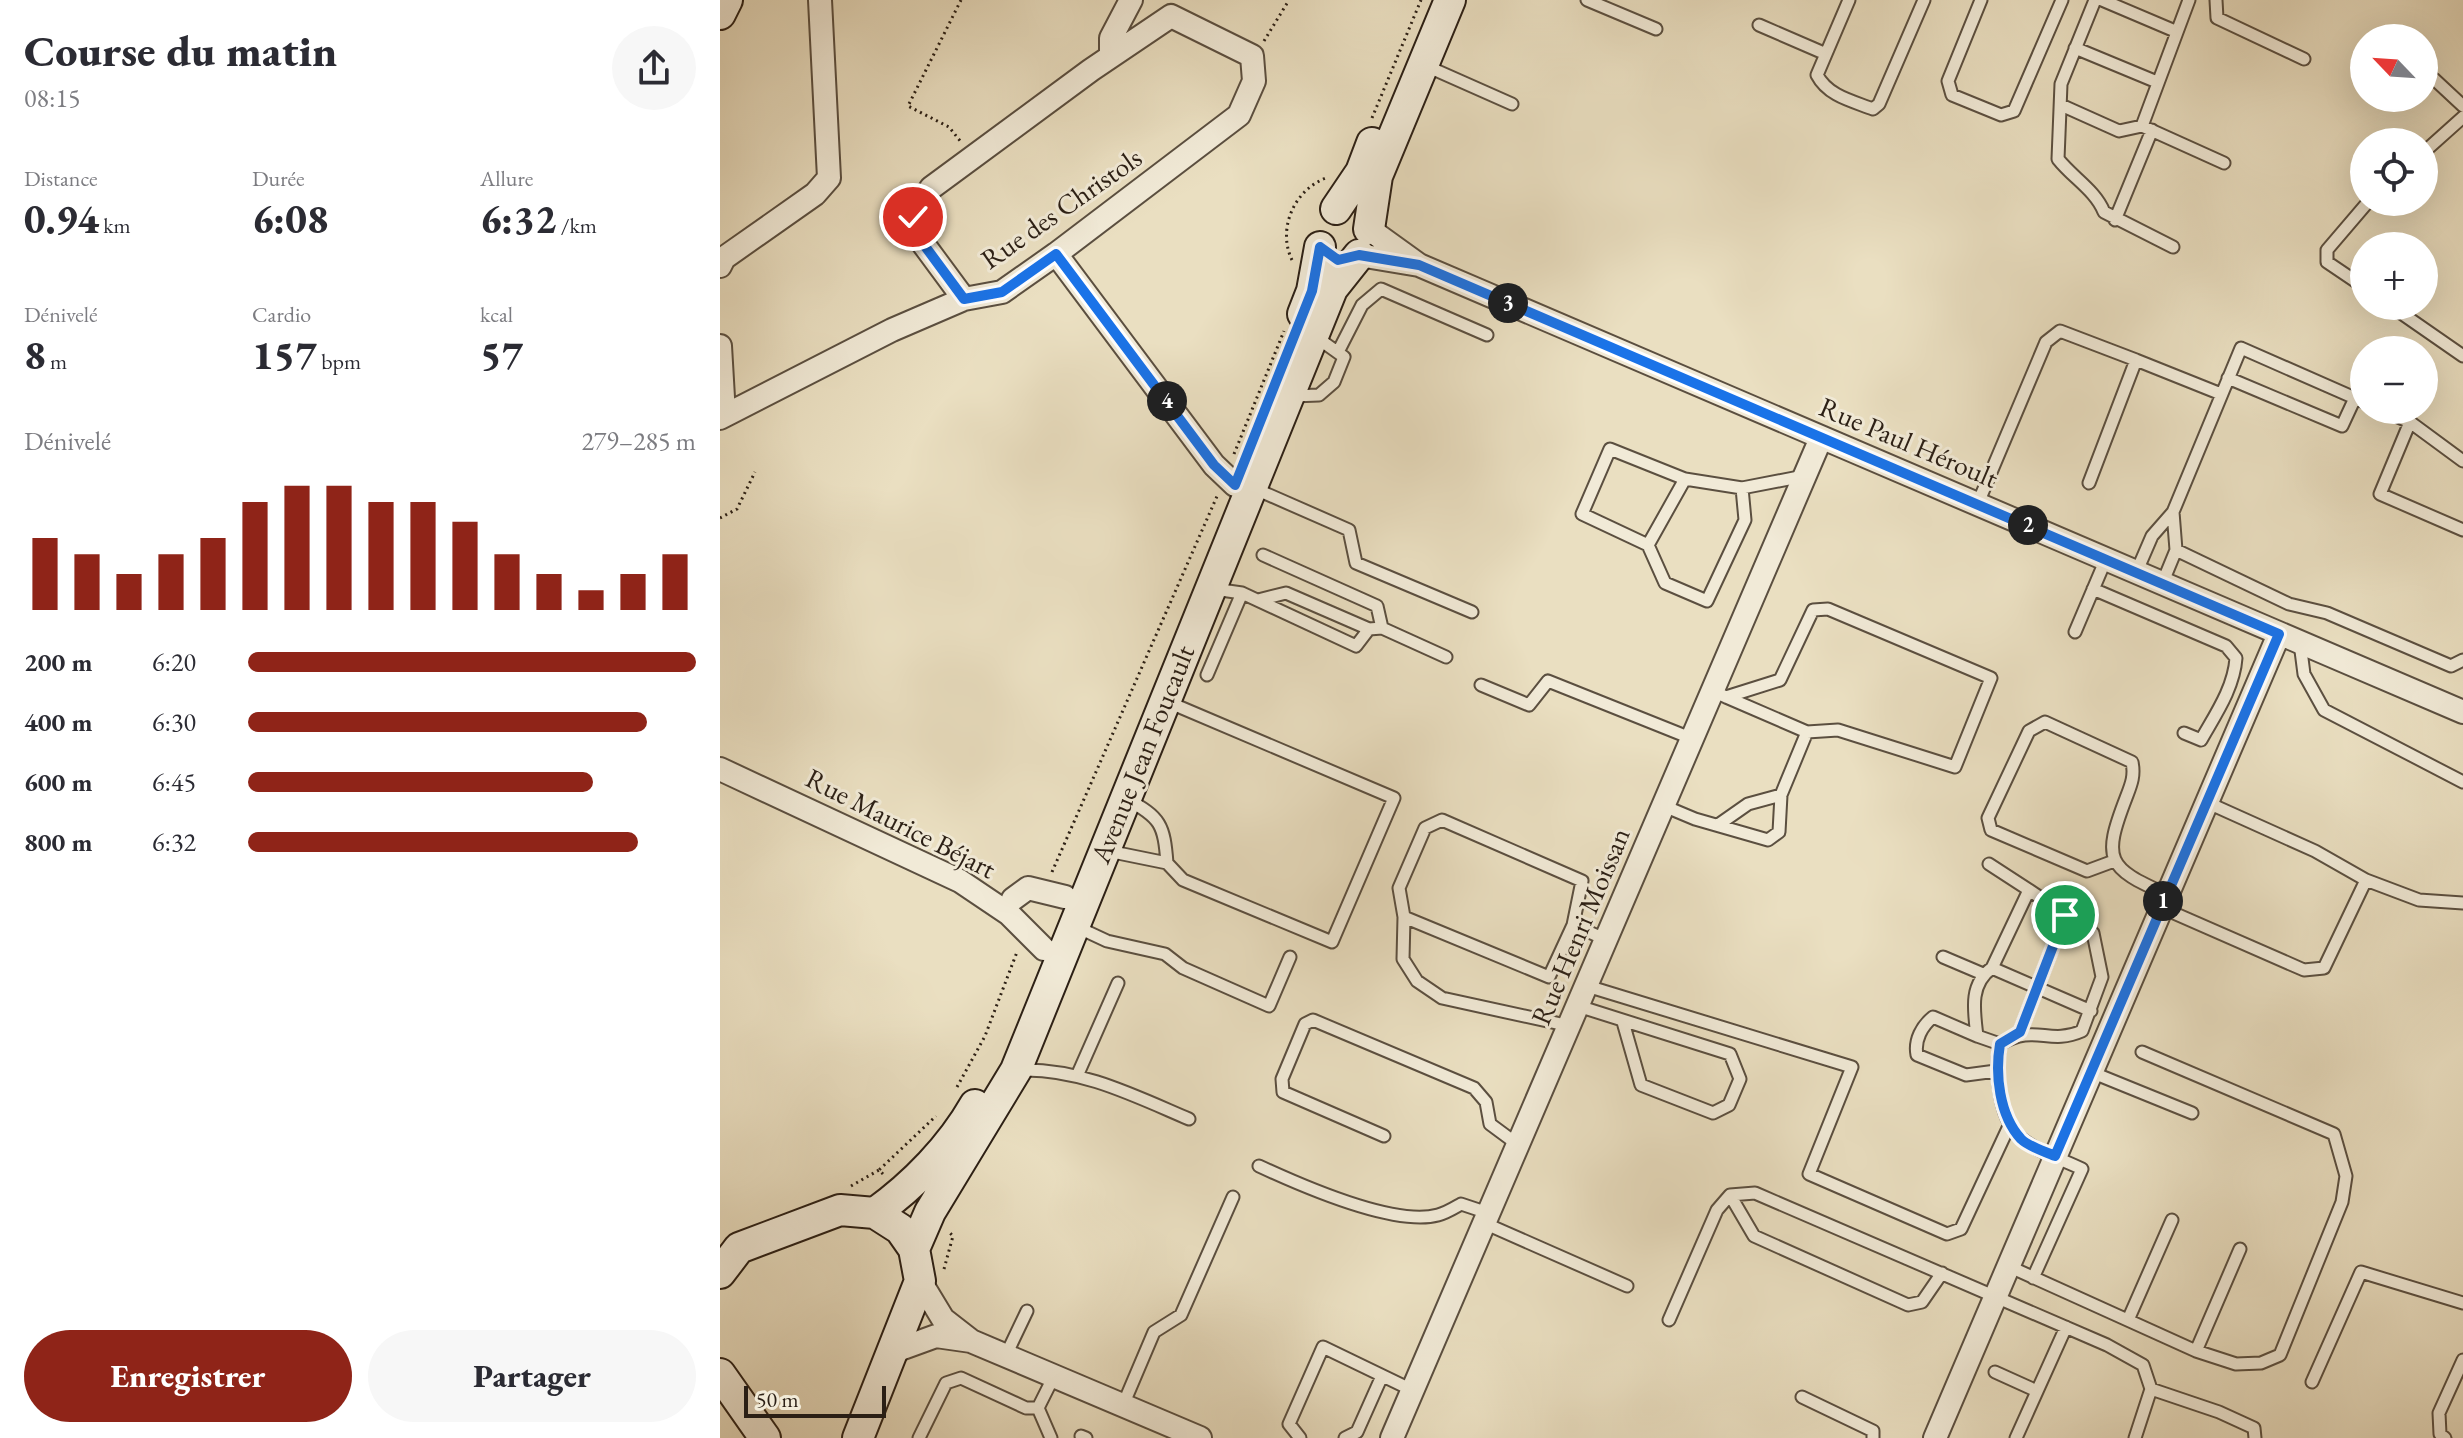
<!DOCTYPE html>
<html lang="fr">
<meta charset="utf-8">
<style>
body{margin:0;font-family:"EB Garamond",serif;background:#f7f7f7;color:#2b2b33;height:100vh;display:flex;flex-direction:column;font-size:30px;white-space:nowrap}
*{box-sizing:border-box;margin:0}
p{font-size:26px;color:#7c7c81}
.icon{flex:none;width:44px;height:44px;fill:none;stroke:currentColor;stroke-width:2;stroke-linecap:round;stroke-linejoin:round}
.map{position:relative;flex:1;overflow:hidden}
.panel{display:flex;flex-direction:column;background:#fff;width:720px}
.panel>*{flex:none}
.needle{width:52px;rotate:295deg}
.tools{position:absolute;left:1630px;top:24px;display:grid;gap:16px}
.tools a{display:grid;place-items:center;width:88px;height:88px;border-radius:50%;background:#fff;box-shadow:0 8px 32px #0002;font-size:40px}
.scale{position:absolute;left:24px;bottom:20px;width:142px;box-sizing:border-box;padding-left:8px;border:4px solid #2b1f15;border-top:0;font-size:22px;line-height:28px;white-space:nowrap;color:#2b1f15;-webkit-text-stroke:6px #f1ead7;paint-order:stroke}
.pin{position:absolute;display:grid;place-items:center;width:68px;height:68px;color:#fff;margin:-34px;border:4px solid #fff;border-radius:50%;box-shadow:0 2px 8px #0007}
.km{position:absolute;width:40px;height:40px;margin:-20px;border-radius:50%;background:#222;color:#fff;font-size:22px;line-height:40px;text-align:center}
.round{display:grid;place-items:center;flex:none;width:84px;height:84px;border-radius:42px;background:#f7f7f7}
.overview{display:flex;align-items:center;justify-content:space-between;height:136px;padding:0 24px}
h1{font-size:44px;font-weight:800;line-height:60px}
.figures{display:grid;grid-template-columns:repeat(3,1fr);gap:12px;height:136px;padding:8px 24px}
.figures div{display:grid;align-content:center}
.figures b{font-size:40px;font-weight:800}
.figures small{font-size:22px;font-weight:400}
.figures p{font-size:22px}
.chart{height:224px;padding:16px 24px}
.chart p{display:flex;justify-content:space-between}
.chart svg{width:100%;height:144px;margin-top:8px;stroke:#8f2418;stroke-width:6}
.action{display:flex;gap:16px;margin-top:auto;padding:16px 24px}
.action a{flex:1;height:92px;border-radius:48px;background:#8f2418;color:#fff;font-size:32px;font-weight:800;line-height:92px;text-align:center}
.action a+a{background:#f7f7f7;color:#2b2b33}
ul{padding:0 24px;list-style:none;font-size:26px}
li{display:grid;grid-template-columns:128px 96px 1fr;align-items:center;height:60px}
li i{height:20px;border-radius:10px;background:#8f2418}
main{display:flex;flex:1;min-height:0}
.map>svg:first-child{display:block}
</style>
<main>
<section class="panel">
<div class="overview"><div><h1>Course du matin</h1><p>08:15</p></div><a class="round"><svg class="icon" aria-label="share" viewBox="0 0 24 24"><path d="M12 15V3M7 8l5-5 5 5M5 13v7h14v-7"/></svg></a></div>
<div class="figures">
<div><p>Distance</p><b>0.94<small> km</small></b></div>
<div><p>Durée</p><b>6:08</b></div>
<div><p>Allure</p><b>6:32<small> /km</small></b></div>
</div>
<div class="figures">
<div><p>Dénivelé</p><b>8<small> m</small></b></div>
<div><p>Cardio</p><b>157<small> bpm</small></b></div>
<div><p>kcal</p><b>57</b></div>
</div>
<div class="chart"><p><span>Dénivelé</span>279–285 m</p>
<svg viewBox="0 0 160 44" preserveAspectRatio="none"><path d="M5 44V22M15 44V27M25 44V33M35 44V27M45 44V22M55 44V11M65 44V6M75 44V6M85 44V11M95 44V11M105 44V17M115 44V27M125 44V33M135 44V38M145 44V33M155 44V27"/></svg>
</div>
<ul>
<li><b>200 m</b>6:20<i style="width:100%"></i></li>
<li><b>400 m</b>6:30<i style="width:89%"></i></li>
<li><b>600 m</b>6:45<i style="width:77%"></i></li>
<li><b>800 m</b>6:32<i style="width:87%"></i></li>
</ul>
<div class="action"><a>Enregistrer</a><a>Partager</a></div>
</section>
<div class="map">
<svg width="1743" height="1438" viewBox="0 0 1743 1438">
<rect width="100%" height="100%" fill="#eadfc1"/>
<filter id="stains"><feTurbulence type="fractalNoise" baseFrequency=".0025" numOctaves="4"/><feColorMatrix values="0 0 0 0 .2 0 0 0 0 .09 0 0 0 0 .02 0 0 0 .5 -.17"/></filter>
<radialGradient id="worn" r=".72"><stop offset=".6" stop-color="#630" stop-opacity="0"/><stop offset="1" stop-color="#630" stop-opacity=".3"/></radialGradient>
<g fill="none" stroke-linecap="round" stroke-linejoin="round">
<!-- lane casing -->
<g stroke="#5b4f40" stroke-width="15">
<path id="lane" d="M 867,0 L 936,29
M 1129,0 L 1097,75 C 1108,96 1132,101 1153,109 L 1159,104 L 1204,0
M 1261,0 L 1228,81 L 1232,95 L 1281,115 L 1294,111 L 1342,0
M 1375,0 L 1341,84 L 1338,159 C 1353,178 1375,190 1384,212 L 1453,247
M 1382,0 L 1455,31
M 1496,0 L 1497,18 L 1584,59
M 1039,25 L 1106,54
M 1355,48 L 1437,82
M 704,65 L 792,104
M 1714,79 L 1743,106
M 1341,105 L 1399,131 L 1422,126 L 1504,163
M 1422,126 L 1469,0
M 1704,152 L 1743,117
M 1395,220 L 1432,130
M 1644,287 L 1607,262 L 1607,250 L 1648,202
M 1671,306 L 1743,356
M 618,352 L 642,305 L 661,289 L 767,335
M 1508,378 L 1622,426 L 1635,398
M 573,396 L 599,395 L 614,382 L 624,357 L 596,337
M 1662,410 L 1690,422 L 1743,461
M 1690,422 L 1660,494 L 1743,530
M 1369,483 L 1416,360 L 1501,394
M 531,487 L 629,530 L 636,563 L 752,612
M 1022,488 L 1025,520 L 987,601 L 945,583 L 928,545 L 862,514 L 890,449 L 965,479 L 1022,488 L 1084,476
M 1258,503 L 1326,342 L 1340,331 L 1416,360
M 928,545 L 965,479
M 1456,550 L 1569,604 L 1607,613 L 1731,666 L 1743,660
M 543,555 L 657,606 L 662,628
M 1416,573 L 1432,536 L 1453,512 L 1521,348 L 1644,402
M 1442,584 L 1456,550 L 1453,512
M 494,589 L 522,593 L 636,646 L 649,629 L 662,628 L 726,657
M 1373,589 L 1506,646 L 1516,658 C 1514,688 1495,715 1481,740 L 1464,733
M 538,600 L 566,593 L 649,629
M 1355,632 L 1386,559
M 1580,643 L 1584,674 L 1604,710 L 1743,782
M 487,675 L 522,593
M 761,685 L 809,705 L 828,681 L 973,739
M 993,691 L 1006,697 L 1087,732 L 1118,730 L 1235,767 L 1271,678 L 1108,609 L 1093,610 L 1060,680 L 1006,697
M 406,799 C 441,817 444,825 447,863
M 1486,802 L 1595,851 L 1646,880 L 1699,900 L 1743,903
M 944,806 L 975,819 L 1048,840 L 1059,832 L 1061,795
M 998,825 L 1028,804 L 1061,795 L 1087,732
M 388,851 L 447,863 L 463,880 L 612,942 L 674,798 L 448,702
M 1394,861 L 1367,871 L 1271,830 L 1268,818 L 1309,731 L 1325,722 L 1412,762 C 1415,776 1411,785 1406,798 C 1382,860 1387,868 1446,894
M 1269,864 L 1309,890
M 1440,907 L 1584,970 L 1604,968 L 1646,880
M 684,917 L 829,977 L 853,925 L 862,881 L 722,820 L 705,828 L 679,888 L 684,917 L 683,959 L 697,981 L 722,998 L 850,1026
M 853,925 L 887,940
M 357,927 L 387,941 L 445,954 L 463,968 L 549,1006 L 570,957
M 1223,957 L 1263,974
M 1272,968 L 1371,1011
M 867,986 L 1132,1067 L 1089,1174 L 1227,1234 L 1241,1229 L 1290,1124
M 858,1006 L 1010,1054 L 1020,1079 L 1009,1105 L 993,1113 L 921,1085 L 903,1022
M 1300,1032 L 1345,915
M 1257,1036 L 1213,1017 C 1202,1026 1194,1040 1197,1055 L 1246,1075 L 1276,1071
M 1280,1044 L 1257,1036 C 1254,1011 1249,984 1272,968 L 1309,890 L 1373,933 L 1382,977 L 1362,1031 C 1328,1046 1316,1023 1280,1044 C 1275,1072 1278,1124 1306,1142 C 1323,1154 1344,1160 1362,1169 L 1313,1278
M 300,1070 C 360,1068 415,1096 469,1119
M 1371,1072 L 1472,1113
M 357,1076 L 398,983
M 664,1136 L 563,1092 L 562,1079 L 585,1024 L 593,1020 L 754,1088 L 766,1102 L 770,1124 L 797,1144
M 539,1166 C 580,1185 674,1227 718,1215 C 726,1213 734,1208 741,1204 L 768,1213
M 1010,1195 L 1034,1236 L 1188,1305 L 1202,1302 L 1222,1273
M 764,1223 L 907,1286
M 1288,1266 L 1476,1351 L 1516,1364 L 1541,1363 L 1560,1355 L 1622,1202 L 1626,1176 L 1614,1134 L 1422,1052
M 949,1320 L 997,1210 L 1010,1195 L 1035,1193 L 1387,1345 L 1423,1365 L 1431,1389 L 1415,1438
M 1408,1320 L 1452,1220
M 1476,1351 L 1520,1249
M 286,1355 L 307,1311
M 1275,1372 L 1317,1391
M 1592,1382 L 1641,1272 L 1743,1303
M 1431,1389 L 1499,1412 L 1534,1428 L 1535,1438
M 1082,1397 L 1153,1431 L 1153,1438
M 403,1405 L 434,1332 L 461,1315 L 513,1197
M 318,1408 L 331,1438
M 361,1436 L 366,1438
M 199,1438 L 226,1383 L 241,1378 L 306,1408 L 318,1408 L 334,1376
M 580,1438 L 569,1424 L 603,1347 L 692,1390
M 625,1438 L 637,1432 L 662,1376
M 1296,1438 L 1346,1327
M 1725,1438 L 1720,1434 L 1719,1413 L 1743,1360"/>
</g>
<!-- street casing -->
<g stroke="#5b4f40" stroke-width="26">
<path id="street" d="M 391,56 L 391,38 L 411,0
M 336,254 L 494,465 L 515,485
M 639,255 L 699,265 L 649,229
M 699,265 L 1743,712
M 0,266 L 4,258 L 95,194 L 109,178 L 100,0
M 0,346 L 4,415
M 0,418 L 172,330 L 244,299 L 282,292 L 336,254 L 519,115 L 534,81 L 532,56 L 451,16 L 371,70 L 211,188 L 193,217 L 196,234 L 244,299
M 0,769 L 240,881 L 289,914 L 324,949
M 293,899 L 308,888 L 345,897
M 200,1281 L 223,1319 L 250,1340
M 172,1352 L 216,1336 L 251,1341 L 480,1438
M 672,1438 L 1101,438
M 1215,1438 L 1559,634"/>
</g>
<!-- secondary casing -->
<g stroke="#2b1f15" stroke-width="34">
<path id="secondary" d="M 0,14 L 7,0
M 616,209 L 641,172 L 652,143
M 649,229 L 657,176 L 730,0
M 583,314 L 592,291 L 600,247
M 155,1213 C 194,1185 231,1147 255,1105
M 194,1249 L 210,1212 L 296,1070 L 612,289 L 639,255
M 0,1273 L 19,1248 L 120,1210 L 155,1213 L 180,1229 L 194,1249 L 200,1281 L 138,1438
M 0,1374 L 45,1438"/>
</g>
<!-- path -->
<path stroke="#2b1f15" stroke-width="3" stroke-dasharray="2 4" stroke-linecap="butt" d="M 241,0 L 188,106 L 229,127 L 241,142
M 544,41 L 569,0
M 652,118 L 701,0
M 572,260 C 557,229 574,190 606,178
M 514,454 L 564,331
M 0,518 L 17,509 L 35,472
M 332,872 L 498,494
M 237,1087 L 265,1036 L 297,952
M 163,1174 L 159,1170 L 216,1116
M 131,1186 L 159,1170
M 224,1269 L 233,1236 L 229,1232"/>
<!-- lane -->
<use href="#lane" stroke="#f1ead7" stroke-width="11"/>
<!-- street -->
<use href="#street" stroke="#f1ead7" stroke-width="22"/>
<!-- secondary -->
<use href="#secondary" stroke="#f1ead7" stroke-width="30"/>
</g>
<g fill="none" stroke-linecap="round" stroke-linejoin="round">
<!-- route casing -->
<g stroke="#fff" stroke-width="16">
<path id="route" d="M 193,217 L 196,234 L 244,299 L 282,292 L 336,254 L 494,465 L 515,485 L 592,291 L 600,247 L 618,260 L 639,255 L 699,265 L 1559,634 L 1335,1156 C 1324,1151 1309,1147 1301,1139 C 1279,1115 1275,1074 1280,1044 L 1300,1032 L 1345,915"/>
</g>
<!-- route -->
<use href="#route" stroke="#1a73e8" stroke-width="10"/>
</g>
<g text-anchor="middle" stroke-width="6" stroke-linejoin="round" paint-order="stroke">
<!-- street labels -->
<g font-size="28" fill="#2b1f15" stroke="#f1ead7">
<text transform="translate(341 208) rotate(-35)" y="10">Rue des Christols</text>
<text transform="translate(1189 442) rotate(23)" y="10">Rue Paul Héroult</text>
<text transform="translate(422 754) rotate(-68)" y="10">Avenue Jean Foucault</text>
<text transform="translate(181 823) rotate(27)" y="10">Rue Maurice Béjart</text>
<text transform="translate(860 926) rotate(-67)" y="10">Rue Henri Moissan</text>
</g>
</g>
<rect width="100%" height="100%" filter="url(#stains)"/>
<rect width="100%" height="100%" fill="url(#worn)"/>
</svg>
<div class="tools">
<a><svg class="needle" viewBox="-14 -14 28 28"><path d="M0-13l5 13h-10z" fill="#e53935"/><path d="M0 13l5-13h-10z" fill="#7c7c81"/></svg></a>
<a><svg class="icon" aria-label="locate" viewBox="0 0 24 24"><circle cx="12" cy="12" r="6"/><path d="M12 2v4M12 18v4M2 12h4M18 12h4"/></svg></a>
<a>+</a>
<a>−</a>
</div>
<div class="scale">50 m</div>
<div class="pin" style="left:1345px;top:915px;background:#1e9e55"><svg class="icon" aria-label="arrive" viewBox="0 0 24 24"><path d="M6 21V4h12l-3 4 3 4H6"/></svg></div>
<div class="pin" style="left:193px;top:217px;background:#d93025"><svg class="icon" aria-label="check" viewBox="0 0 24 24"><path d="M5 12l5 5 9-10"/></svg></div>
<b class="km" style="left:1443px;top:901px">1</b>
<b class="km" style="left:1308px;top:525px">2</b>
<b class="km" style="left:788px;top:303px">3</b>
<b class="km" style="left:447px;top:401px">4</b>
</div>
</main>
